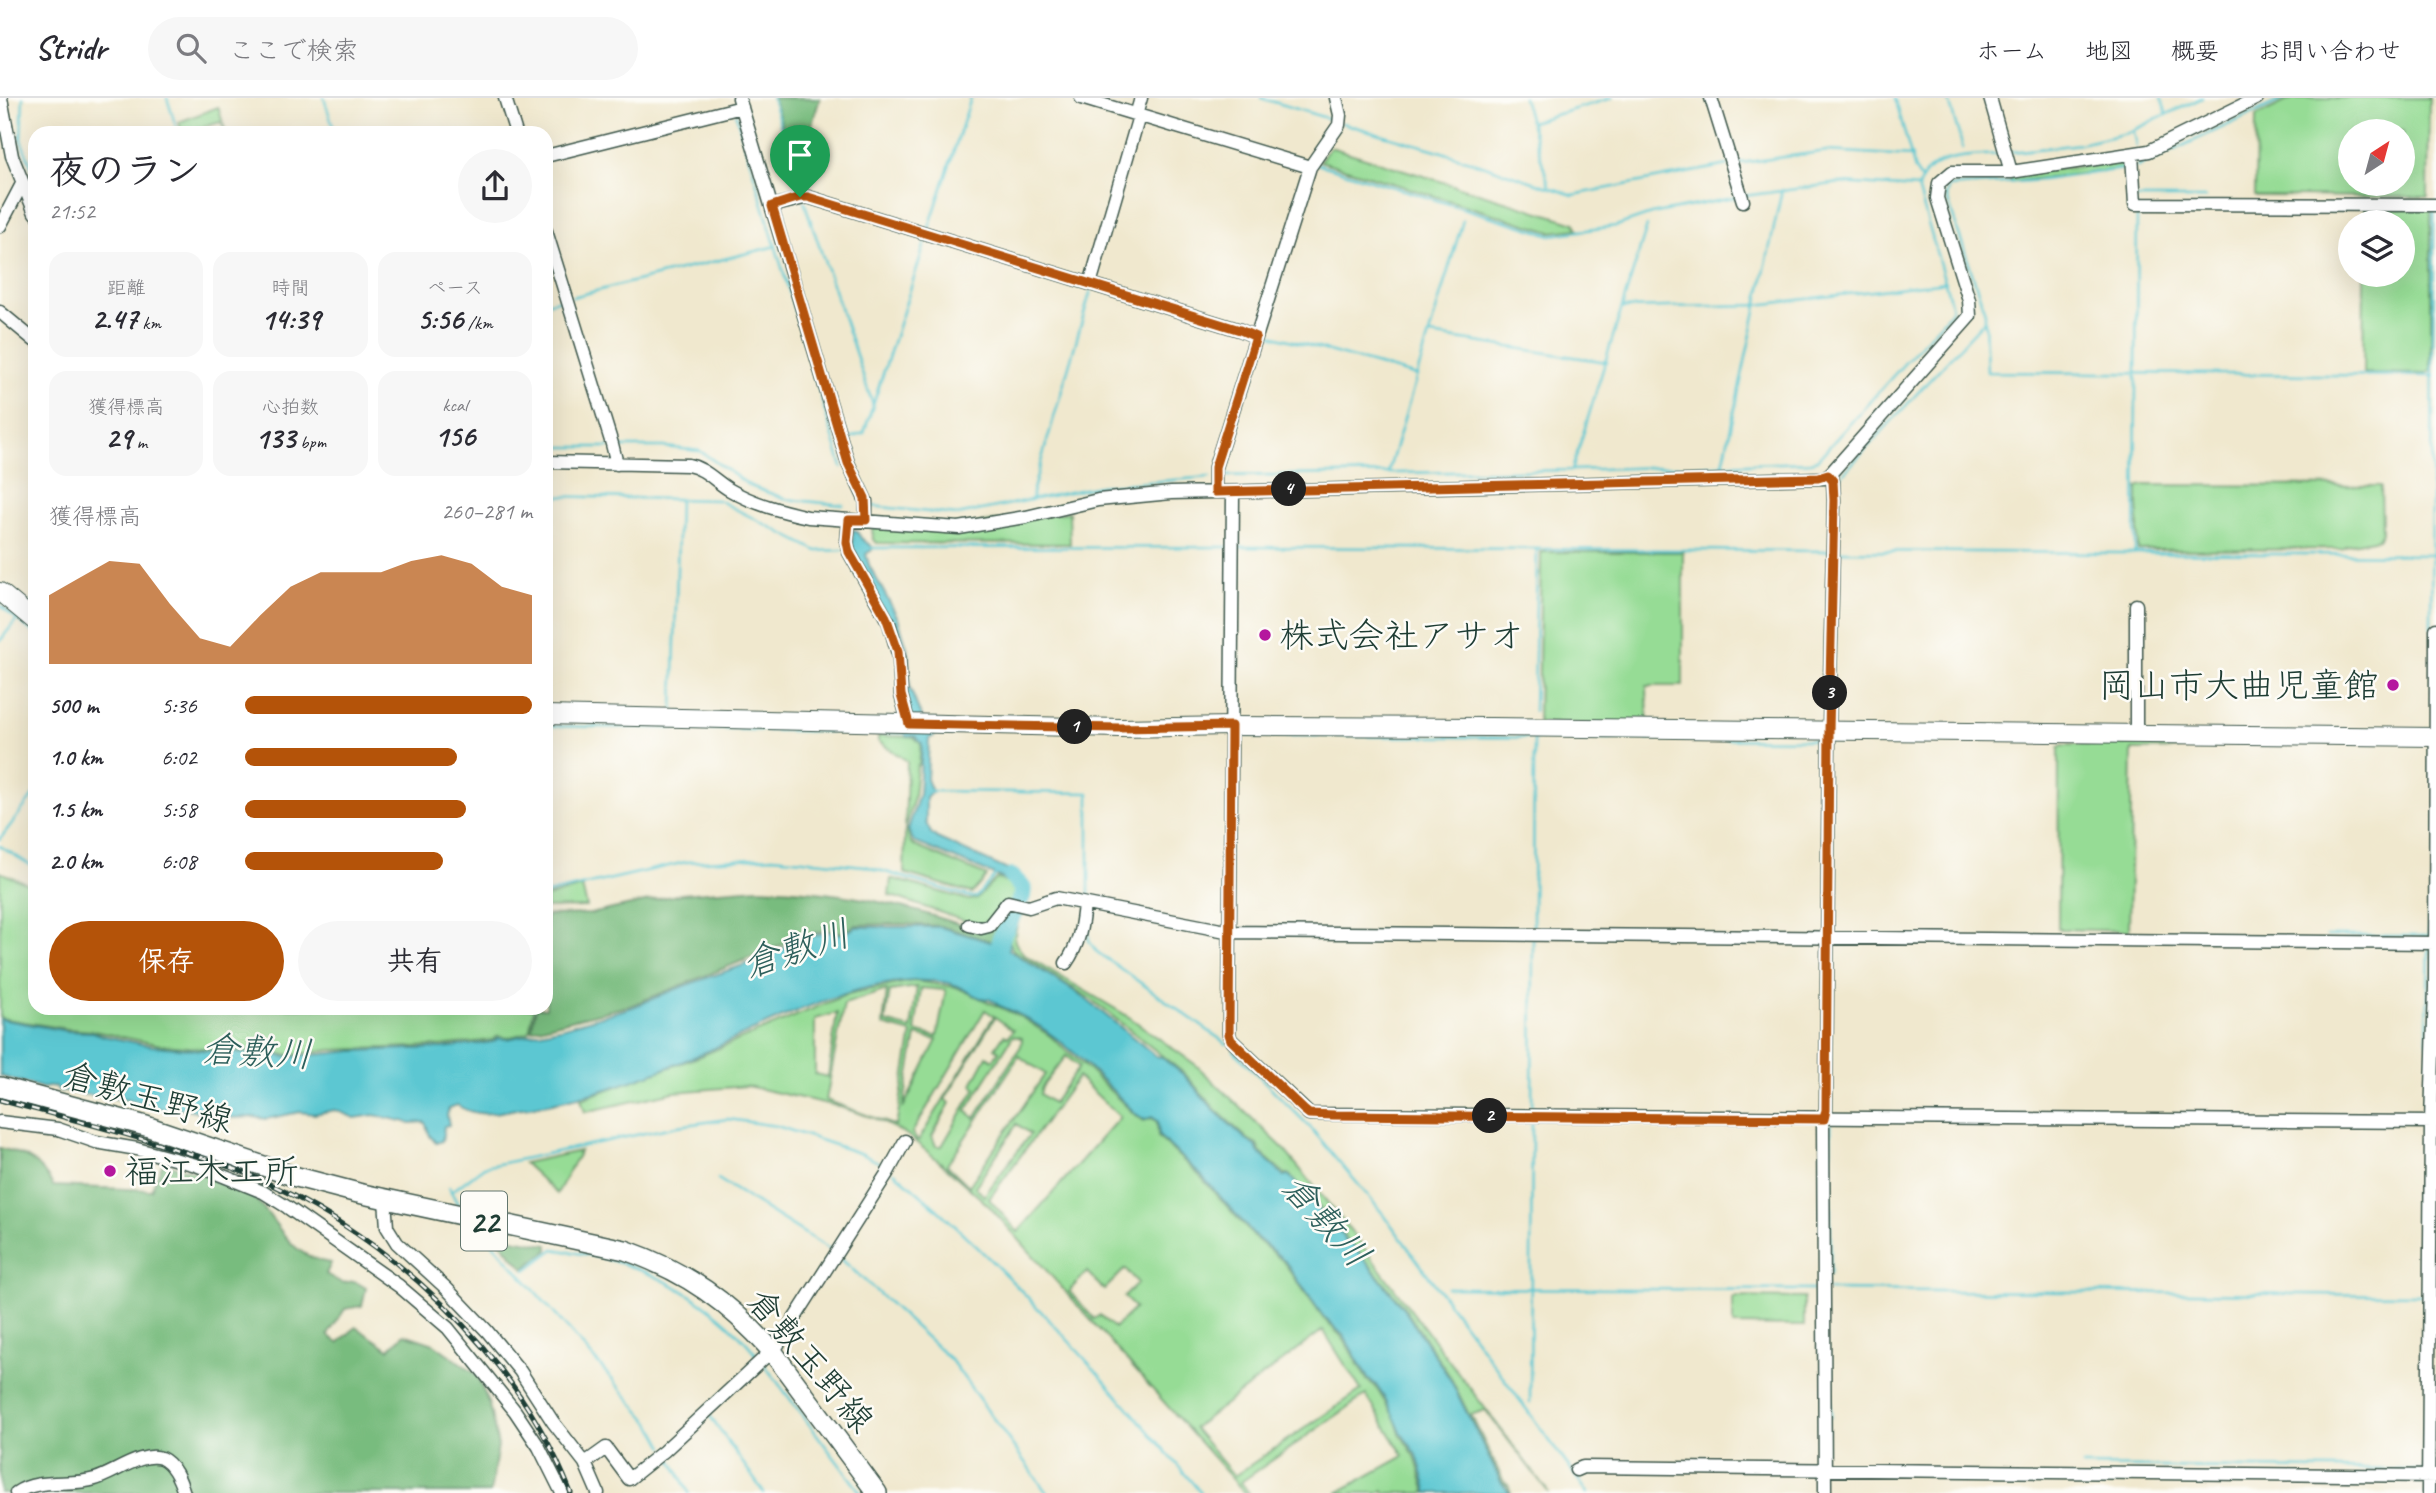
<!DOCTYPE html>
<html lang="ja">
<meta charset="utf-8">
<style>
body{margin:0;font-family:Caveat,"Klee One",sans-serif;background:#f7f7f7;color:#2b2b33;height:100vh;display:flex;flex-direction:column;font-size:26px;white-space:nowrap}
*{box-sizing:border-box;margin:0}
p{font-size:23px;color:#7c7c81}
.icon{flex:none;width:38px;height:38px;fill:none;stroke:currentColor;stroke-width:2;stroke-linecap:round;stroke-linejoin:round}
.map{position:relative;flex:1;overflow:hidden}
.panel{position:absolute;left:28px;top:28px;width:525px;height:889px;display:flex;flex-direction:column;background:#fff;border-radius:21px;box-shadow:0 7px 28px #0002}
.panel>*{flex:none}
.needle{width:46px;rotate:36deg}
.controls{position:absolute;left:2338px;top:21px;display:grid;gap:14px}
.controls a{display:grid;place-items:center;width:77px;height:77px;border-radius:50%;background:#fff;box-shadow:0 7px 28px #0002;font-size:35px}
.pin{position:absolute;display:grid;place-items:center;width:60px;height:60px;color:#fff;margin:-72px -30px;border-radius:50% 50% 50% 0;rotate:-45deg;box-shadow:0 0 7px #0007}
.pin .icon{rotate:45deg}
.km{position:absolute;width:35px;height:35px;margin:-18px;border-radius:50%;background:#222;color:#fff;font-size:19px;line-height:35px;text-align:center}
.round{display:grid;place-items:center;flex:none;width:74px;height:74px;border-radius:37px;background:#f7f7f7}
.headline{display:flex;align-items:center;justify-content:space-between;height:119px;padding:0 21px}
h1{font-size:38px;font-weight:600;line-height:52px}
.metrics{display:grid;grid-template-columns:repeat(3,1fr);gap:10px;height:119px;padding:7px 21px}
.metrics div{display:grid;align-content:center;border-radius:18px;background:#f7f7f7;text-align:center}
.metrics b{font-size:30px;font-weight:600}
.metrics small{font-size:19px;font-weight:400}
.metrics p{font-size:19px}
.chart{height:196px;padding:14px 21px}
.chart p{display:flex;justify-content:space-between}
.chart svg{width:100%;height:126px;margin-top:7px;fill:#b45309;opacity:.7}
.cta{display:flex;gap:14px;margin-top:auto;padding:14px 21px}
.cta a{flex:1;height:80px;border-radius:42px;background:#b45309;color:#fff;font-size:28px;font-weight:600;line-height:80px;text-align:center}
.cta a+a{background:#f7f7f7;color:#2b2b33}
ul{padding:0 21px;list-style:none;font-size:23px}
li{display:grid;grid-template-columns:112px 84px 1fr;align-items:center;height:52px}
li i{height:18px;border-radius:9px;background:#b45309}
header{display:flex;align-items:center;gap:42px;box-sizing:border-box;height:98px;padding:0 35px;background:#fff;border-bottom:2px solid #e1e1e2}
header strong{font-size:33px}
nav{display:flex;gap:38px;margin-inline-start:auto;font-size:24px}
.search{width:490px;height:63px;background:#f7f7f7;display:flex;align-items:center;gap:18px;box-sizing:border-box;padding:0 24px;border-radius:38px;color:#7c7c81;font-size:26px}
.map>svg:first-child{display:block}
</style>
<header>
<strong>Stridr</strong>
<div class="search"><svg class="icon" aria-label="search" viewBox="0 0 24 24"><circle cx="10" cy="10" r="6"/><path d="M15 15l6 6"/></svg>ここで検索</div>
<nav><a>ホーム</a><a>地図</a><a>概要</a><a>お問い合わせ</a></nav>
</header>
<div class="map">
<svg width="2436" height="1395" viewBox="0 0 2436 1395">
<rect width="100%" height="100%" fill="#fdfcf7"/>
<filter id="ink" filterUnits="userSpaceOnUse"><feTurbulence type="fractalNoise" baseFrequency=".0143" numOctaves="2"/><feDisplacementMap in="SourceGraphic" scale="14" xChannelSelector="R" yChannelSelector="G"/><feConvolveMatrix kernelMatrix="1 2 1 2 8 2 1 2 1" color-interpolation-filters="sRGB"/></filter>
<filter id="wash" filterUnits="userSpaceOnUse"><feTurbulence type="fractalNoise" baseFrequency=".00686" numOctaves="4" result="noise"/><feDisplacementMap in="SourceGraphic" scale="28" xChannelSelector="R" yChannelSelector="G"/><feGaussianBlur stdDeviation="1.57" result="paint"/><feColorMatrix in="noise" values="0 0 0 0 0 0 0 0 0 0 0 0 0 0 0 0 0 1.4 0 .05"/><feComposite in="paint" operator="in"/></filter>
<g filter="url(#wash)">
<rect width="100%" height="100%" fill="#f0e8ce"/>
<!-- green -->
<path fill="#96dc95" stroke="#5a8c64" stroke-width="2" fill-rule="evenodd" d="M 2293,0 L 2429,0 L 2428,99 L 2255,98 L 2256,18 ZM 2350,33 L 2403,33 L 2403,86 L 2350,86 Z
M 218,9 L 226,35 L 221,24 L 182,35 L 179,24 Z
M 1330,49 L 1569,123 L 1575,125 L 1578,131 L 1551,134 L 1320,63 Z
M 2130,62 L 2131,70 L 2010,84 L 2012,77 Z
M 2364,110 L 2431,110 L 2431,273 L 2426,276 L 2363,275 L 2364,177 L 2403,177 L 2403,124 L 2364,124 Z
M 2143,387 L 2381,388 L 2382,434 L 2378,441 L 2347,447 L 2342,451 L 2138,452 L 2138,389 Z
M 1069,414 L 1070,446 L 877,445 L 873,442 L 872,428 L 919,433 Z
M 1541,454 L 1683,454 L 1683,588 L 1647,588 L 1648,627 L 1538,625 Z
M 878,638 L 914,639 L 921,646 L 919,667 L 917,668 L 914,699 L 906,729 L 911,745 L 915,748 L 987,778 L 972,795 L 904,775 L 907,663 L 878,643 Z
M 2183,646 L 2183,651 L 2132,652 L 2129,833 L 2058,831 L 2059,649 L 2062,647 Z
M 0,774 L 35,789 L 35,910 L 534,910 L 529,934 L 507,940 L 498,938 L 493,942 L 439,948 L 330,952 L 292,957 L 161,947 L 94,933 L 68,931 L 0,920 Z
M 997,780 L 1010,786 L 1018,795 L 1015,802 L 988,826 L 971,825 L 889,797 L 891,781 L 894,781 L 969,802 L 976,801 Z
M 582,789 L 587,809 L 546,810 L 546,799 Z
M 1015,823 L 1018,824 C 1013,842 1012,844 1025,857 L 1129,919 L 1196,967 L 1281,1048 L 1352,1134 L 1549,1395 L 1485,1312 L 1471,1317 L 1503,1382 L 1508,1386 L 1511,1395 L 1508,1388 L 1502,1384 L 1451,1280 L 1404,1209 L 1351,1144 L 1346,1143 L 1342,1133 L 1310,1100 L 1306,1099 L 1289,1076 L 1285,1076 L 1260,1054 L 1257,1046 L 1249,1042 L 1216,1012 L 1185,976 L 1092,902 L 1013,852 L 1009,843 Z
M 913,883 L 956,889 L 1021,919 L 1050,938 L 1090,973 L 1135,1017 L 1144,1023 L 1152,1020 L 1157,1024 L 1158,1039 L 1201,1079 L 1256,1141 L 1283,1163 L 1323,1220 L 1343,1240 L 1367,1282 L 1375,1288 L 1395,1320 L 1400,1336 L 1415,1358 L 1426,1395 L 1386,1395 L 1384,1392 L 1378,1395 L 1337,1395 L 1404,1358 L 1366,1297 L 1241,1384 L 1249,1395 L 1245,1395 L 989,1108 L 940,1064 L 906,1036 L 874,1020 L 837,1008 L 747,988 L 674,994 L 585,1014 L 581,1001 L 698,959 L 848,896 ZM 917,889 L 911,931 L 885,924 L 890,893 ZM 921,890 L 946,892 L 937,939 L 915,933 ZM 887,892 L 883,927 L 912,935 L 896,1028 L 826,1002 L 844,906 ZM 985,912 L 994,918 L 919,1042 L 917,1042 L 912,1035 ZM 837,915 L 828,979 L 815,976 L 815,921 ZM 995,919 L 1013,932 L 1008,939 L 1004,937 L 995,950 L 999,953 L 993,962 L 987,958 L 972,986 L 976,990 L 942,1048 L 936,1048 L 932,1038 L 950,1005 L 945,1001 ZM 916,937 L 937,942 L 903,1010 ZM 1013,938 L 1022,940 L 1021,948 L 975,1020 L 966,1013 ZM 1019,958 L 1045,976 L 969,1088 L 947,1067 ZM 1066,958 L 1079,969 L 1053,1005 L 1040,996 L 1042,989 ZM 1078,979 L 1120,1019 L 1018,1134 L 989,1101 ZM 1017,1026 L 1030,1036 L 984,1098 L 975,1089 ZM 1125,1171 L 1138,1185 L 1124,1199 L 1135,1210 L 1114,1230 L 1100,1217 L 1094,1221 L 1069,1193 L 1087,1174 L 1104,1192 ZM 1323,1232 L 1361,1292 L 1234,1378 L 1194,1330 Z
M 580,1053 L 557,1096 L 524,1065 Z
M 1733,1199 L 1804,1200 L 1804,1228 L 1733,1227 Z"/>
<!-- forest -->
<path fill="#78bc7e" stroke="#4c7c59" stroke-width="2" d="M 773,0 L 820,0 L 799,69 L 795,66 Z
M 759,790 C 838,793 898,804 973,831 L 1004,815 L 1007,819 L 1003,821 L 993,844 L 940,828 L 900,826 L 856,827 L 843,835 L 827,832 L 807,837 L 632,907 L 531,932 L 536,910 L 546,910 L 546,820 L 549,817 L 590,816 L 681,796 Z
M 0,1050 C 25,1056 41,1064 53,1088 L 151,1092 L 163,1065 C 184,1071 235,1083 250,1096 C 281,1123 284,1157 331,1165 L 326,1176 L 342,1185 L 354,1183 L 366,1190 L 362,1208 L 345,1211 L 328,1237 L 338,1245 L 356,1229 L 389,1251 L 404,1236 L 434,1246 L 477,1277 L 489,1307 L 498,1348 L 490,1395 L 0,1395 Z
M 495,1138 L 548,1147 L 548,1152 L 524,1171 Z"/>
<!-- water -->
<path fill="#5bc7d2" stroke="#3d8283" stroke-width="2" d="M 853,432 L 856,432 L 861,440 L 872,449 L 872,452 L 866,456 L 869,467 L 898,520 L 908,553 L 910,590 L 921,618 L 934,634 L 934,638 L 929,641 L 927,681 L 932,694 L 926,699 L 926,725 L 931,735 L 937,740 L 1021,778 L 1028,789 L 1026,798 L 1020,797 L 1016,788 L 1009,783 L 914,744 L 908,732 L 919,696 L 922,646 L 915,638 L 906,639 L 902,553 L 852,450 Z
M 1008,820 L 1014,822 C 1013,833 1007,840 1009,852 L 1082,898 L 1156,958 L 1161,959 L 1184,977 L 1216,1014 L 1248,1043 L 1256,1048 L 1258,1054 L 1284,1078 L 1289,1077 L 1302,1093 L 1305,1100 L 1309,1102 L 1341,1135 L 1345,1144 L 1351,1145 L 1403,1210 L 1450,1281 L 1501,1384 L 1510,1395 L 1428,1395 L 1417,1357 L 1402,1336 L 1386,1302 L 1376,1287 L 1368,1280 L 1344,1238 L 1323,1218 L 1284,1162 L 1257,1140 L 1201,1077 L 1159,1038 L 1158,1023 L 1152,1019 L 1145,1022 L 1136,1016 C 1096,976 1054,928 1000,908 C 997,907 995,903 991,902 C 988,900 984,901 981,900 C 969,896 960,887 948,885 C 870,871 771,925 701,956 C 647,979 587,1001 529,1009 C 502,1012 481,1023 457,1007 L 449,1010 L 447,1017 L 449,1027 L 444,1028 L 442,1043 L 436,1045 L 430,1038 L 425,1024 L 411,1025 L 374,1017 L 355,1020 L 335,1012 L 314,1016 L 300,1014 L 266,1021 L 254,1019 L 227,1020 L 183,1010 L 162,1011 L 135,1003 L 59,993 L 55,988 L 43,990 L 0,978 L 0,921 L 68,933 L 93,934 L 104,938 L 152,948 L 292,959 L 353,953 L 442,950 L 493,944 L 498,940 L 507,941 L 564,929 L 633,909 L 684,888 L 752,864 L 809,839 L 828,834 L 843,836 L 856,829 L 940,829 L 994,845 L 1004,822 Z"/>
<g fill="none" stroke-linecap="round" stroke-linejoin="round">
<!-- stream -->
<path stroke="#5bc7d2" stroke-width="2.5" d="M 23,0 L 21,42 L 35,78
M 167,0 L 178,35
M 324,0 L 335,35
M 772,0 L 801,94
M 1261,0 L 1336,23
M 1523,0 L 1549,87
M 1895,0 L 1915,72 L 1921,81
M 1948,0 L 1963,50
M 2161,0 L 2167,17
M 736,17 L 842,369
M 1531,24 L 1612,0
M 1342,25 L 1436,52 L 1573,97 L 1728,67
M 2133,34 L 2136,47
M 2011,54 L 2080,46 L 2127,35 L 2202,0
M 1318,66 L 1551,137 L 1616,128 L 1651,116 L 1738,99
M 1734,66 L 1827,53 L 1912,58
M 2137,69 L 2286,0
M 793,97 L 801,94 L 807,95
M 1744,98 L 1840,85 L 1918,90
M 2138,100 L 2205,100
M 804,103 L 873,307
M 928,133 L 971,0
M 572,199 L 776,148
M 546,205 L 562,201
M 1622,210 L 1757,207 L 1946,184
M 1985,223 L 1987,274 L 2434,278
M 1261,234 L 1417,278
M 1430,237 L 1607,264
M 847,341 L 864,335 L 927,139
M 546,349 L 609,349
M 616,349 L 664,349 L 700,353 L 750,388 L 786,401 L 843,407
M 1723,366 L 1782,92
M 1572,372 L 1647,128
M 1388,375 L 1463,122
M 1220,378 L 1572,372 L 1810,364 L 1817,362 L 1949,216 L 1952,209 L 1918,90 C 1930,54 1969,59 2000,56
M 1838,385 L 1840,379 L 1985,222 L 1985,214 L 1946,97 L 1949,89 L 2043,82 L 2130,70
M 546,398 L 718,402 L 817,453 L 843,452
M 1032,401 L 1032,395 L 1091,192
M 871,408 L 957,417 L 1099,388 L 1210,379
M 1238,449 L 1830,453
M 871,450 L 1228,449
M 1837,453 L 2436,457
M 2135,455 L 2137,109
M 0,507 L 35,536
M 29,507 L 35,499
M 2431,529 L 2434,112
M 0,543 L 17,521
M 673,612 L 679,402
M 1534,613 L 1537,451
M 546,628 L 907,635
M 931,636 L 956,635
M 1235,637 L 1824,642
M 1834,641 L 1925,642
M 931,693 L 1089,695 L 1089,803
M 0,741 L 35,695
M 0,748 L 35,770
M 546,796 L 686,764 L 773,759 L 865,768 L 971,799 L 976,799 L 996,776
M 1088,820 L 1089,843 L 1097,854 L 1227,946
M 1533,833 L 1534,640
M 2429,837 L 2429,809
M 2327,838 L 2433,838
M 2427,947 L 2429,849
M 1234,953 L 1309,1028 L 1384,1117 L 1588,1395
M 1532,1015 L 1533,839
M 894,1074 C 1008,1169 1106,1282 1201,1395
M 718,1081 L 834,1154
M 449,1089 L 458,1107
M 451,1094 L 484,1069 L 678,1028 L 728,1021 L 777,1028 L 862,1056 L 880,1065
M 484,1135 L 652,1327 L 664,1349
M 838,1158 L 951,1262 L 1047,1395
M 526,1172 L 554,1151 C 572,1155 590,1156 607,1161 C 666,1177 722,1211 759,1260
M 1830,1176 L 1831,1025
M 1447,1190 L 1819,1192
M 1829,1192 L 2426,1197
M 763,1265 L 861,1395
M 1830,1266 L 1831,1319
M 1530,1305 L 1532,1021
M 710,1318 L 764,1395
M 668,1355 L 689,1395
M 2083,1368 L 2423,1372
M 2435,1372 L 2436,1372"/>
<!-- river -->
<path stroke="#5bc7d2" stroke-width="18" d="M 1000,842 L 1022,798 L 1023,790 L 1012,779"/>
</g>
</g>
<g filter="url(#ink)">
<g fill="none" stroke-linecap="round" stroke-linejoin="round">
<!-- street casing -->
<g stroke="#3e574b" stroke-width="15">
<path id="street" d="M 1,0 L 12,58 L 35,115
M 505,0 L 516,35
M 739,0 L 848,365 L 866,403 L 866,422
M 1081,0 L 1310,69
M 1711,0 L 1743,103
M 1990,0 L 2011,74
M 1136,17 L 1141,0
M 2132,56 L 2135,106 L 2436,107
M 546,58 L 742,9
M 772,108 L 808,99 L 1240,232 L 1256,239
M 0,128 L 22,86
M 546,133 L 612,346 L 617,366
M 1090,186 L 1139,18
M 0,214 L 35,243
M 546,364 L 688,367 C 705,370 716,384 730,392 C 754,406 781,413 808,419 L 959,430 L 1026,419 L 1098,402 L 1171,395 L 1824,380 L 1830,376 L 1970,218 L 1969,202 L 1937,100 L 1939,85 L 1952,74 L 2011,74 L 2149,53 L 2257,0
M 1215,394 L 1215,369 L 1310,69 L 1339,27 L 1340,17 L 1336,0
M 1233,394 L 1229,936 L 1231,942 L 1309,1016 L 2436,1024
M 849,422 L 847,444 L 849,454 L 889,525 L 899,559 L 901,597 L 909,626
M 2136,636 L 2136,507
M 969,827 L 981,830 L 989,828 L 1008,804 L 1029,809 L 1056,800 L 1231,834 L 2436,845
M 1066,865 C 1079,847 1082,828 1084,806
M 0,1024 L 58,1031 L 96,1044 L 137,1051 L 196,1067 L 263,1094 L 287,1109 L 399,1188 L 448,1230 L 515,1313 L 539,1349 L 562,1395
M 385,1102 L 387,1129 L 397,1145 L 446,1190 L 487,1233 L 520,1273 L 553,1324 L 585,1365 L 598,1395
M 585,1365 L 606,1350 L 629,1381 L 664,1353 L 777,1248 L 888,1074 L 905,1043
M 1576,1372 L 1583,1369 L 2436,1378
M 16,1395 C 39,1379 70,1389 95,1381 C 113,1376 143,1353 161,1360 C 174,1366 180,1382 184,1395
M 1825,1395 L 1823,1021 L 1826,1012 L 1829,633 L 1834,402 L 1833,383 L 1828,377
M 2428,1395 L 2431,1024 L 2435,889 L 2436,531"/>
</g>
<!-- secondary casing -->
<g stroke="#3e574b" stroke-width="20">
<path id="secondary" d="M 0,494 L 35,523
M 546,617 L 1120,630 L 1231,628 L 1490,629 L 2436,639"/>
</g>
<!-- primary casing -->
<g stroke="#3e574b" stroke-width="22">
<path id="primary" d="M 0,989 L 146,1028 L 293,1078 L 358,1095 L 625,1152 C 687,1174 729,1204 772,1253 L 877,1395"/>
</g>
<!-- street -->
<use href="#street" stroke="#fff" stroke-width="12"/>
<!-- secondary -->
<use href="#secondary" stroke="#fff" stroke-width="18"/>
<!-- primary -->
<use href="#primary" stroke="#fff" stroke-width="19"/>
<!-- rail casing -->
<g stroke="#1f3d34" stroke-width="5">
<path id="rail" d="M 0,1002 C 55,1017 110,1031 164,1048 C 193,1056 222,1065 250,1077 C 387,1136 516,1253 571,1395"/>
</g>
<!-- rail -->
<use href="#rail" stroke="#fdfcf7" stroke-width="2.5" stroke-dasharray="8" stroke-linecap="butt"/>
</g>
</g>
<g fill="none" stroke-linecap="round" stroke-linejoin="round" filter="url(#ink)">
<!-- route casing -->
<g stroke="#fff" stroke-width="14">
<path id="route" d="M 800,99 L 808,99 L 1240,232 L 1256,239 L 1215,369 L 1215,394 L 1818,380 L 1828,377 L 1833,383 L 1834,402 L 1829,633 L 1826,1012 L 1824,1021 L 1334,1017 L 1309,1016 L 1304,1012 L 1231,942 L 1229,936 L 1231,628 L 1120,630 L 909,626 L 901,597 L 898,553 L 886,519 L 849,454 L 847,444 L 849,422 L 866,422 L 865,400 L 848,365 L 772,108 Z"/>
</g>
<!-- route -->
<use href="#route" stroke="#b45309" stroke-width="9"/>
</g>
<!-- markers -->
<g fill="#b5179e" stroke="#fdfcf7" stroke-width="2.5">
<circle cx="1265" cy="537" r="7"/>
<circle cx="2393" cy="587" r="7"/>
<circle cx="110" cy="1073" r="7"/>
</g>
<g text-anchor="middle" stroke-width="5" stroke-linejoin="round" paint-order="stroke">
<!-- shield labels -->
<rect fill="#fdfcf7" stroke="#62766e" stroke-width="2" x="461" y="1093.5" width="46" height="59" rx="5"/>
<g font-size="33" font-weight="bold" fill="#1f3d34">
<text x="484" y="1135">22</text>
</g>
<!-- poi labels -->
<g font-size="35" fill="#1f3d34" stroke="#fdfcf7" text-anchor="start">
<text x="1279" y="549">株式会社アサオ</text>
<text x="2379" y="599" text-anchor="end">岡山市大曲児童館</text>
<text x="124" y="1085">福江木工所</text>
</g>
<!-- street labels -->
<g font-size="35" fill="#1f3d34" stroke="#fdfcf7">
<text transform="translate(148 999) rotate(16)" y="12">倉敷玉野線</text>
<text transform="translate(811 1262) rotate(50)" y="12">倉敷玉野線</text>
</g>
<!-- water labels -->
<g font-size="37" font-style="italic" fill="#2e605c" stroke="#fdfcf7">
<text transform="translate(796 850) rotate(-18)" y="13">倉敷川</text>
<text transform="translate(257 953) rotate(3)" y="13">倉敷川</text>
<text transform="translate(1327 1122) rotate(48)" y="13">倉敷川</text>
</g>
</g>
</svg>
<div class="controls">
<a><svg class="needle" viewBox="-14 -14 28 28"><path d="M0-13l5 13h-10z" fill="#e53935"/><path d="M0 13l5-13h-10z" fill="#7c7c81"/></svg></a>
<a><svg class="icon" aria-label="layers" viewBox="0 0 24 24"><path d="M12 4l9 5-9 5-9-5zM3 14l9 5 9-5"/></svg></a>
</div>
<div class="pin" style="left:800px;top:99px;background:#1e9e55"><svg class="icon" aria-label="arrive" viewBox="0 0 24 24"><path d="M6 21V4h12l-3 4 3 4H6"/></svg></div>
<b class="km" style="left:1075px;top:629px">1</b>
<b class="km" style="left:1490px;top:1018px">2</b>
<b class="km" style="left:1830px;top:595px">3</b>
<b class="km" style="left:1289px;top:391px">4</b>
<section class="panel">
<div class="headline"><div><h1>夜のラン</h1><p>21:52</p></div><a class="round"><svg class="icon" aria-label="share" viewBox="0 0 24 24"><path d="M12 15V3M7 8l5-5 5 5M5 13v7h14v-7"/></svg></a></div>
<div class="metrics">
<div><p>距離</p><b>2.47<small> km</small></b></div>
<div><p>時間</p><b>14:39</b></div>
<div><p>ペース</p><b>5:56<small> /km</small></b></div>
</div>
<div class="metrics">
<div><p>獲得標高</p><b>29<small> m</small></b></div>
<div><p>心拍数</p><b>133<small> bpm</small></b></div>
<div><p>kcal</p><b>156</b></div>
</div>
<div class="chart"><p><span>獲得標高</span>260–281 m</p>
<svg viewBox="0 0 160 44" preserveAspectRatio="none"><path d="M0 44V20L10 14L20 8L30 9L40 23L50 35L60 38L70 27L80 17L90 12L100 12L110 12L120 8L130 6L140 9L150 17L160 20V44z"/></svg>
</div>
<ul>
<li><b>500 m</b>5:36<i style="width:100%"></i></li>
<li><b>1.0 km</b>6:02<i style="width:74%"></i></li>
<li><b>1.5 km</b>5:58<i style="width:77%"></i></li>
<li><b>2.0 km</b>6:08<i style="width:69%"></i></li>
</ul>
<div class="cta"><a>保存</a><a>共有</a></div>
</section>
</div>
